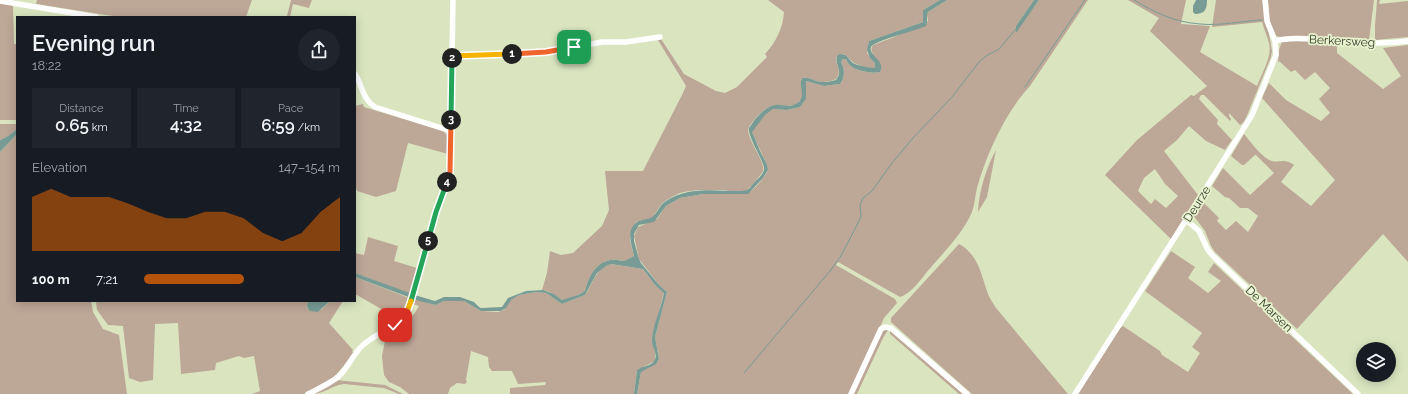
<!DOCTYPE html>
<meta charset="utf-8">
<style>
body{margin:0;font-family:Raleway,sans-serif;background:#20242c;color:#f1f3f6;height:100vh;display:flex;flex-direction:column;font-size:15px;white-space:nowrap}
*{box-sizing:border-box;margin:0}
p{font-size:13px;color:#9ea1a6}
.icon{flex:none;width:22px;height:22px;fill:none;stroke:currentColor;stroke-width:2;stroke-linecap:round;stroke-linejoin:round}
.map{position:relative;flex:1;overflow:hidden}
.details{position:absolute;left:16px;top:16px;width:340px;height:286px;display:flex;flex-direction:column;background:#171b24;border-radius:0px;box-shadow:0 2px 10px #0003}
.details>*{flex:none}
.buttons{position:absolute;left:1356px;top:342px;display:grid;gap:8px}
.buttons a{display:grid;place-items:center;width:40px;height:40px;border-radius:50%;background:#171b24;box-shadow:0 2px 10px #0003;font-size:20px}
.pin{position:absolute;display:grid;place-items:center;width:34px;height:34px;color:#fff;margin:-17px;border-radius:8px;box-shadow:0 2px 6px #0006}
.km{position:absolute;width:20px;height:20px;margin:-10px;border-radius:50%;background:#222;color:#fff;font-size:11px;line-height:20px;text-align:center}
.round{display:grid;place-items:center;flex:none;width:42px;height:42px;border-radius:21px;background:#20242c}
.headline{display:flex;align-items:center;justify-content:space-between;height:68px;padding:0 16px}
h1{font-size:22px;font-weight:600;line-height:30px}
.stats{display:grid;grid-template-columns:repeat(3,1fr);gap:6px;height:68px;padding:4px 16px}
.stats div{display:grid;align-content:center;border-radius:0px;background:#20242c;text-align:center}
.stats b{font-size:17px;font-weight:600}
.stats small{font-size:11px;font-weight:400}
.stats p{font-size:11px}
.chart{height:112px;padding:8px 16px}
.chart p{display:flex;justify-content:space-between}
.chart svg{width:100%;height:72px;margin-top:4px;fill:#b45309;opacity:.7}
ul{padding:0 16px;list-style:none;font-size:13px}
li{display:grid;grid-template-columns:64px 48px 1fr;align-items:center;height:30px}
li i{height:10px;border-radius:5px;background:#b45309}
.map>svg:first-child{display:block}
</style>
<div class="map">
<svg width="1408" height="394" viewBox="0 0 1408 394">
<rect width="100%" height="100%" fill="#dae5c0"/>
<!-- green -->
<path fill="#bda797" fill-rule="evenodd" d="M 37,0 L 252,0 L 246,17 L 119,17 L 36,4 Z
M 291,0 L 312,0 L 309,8 L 293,4 L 290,17 L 287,16 Z
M 768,0 L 940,0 L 923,10 L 923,22 L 869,41 L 867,53 L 875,63 L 875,68 C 870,69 856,65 853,62 C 849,59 848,56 843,54 L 836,57 C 835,66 843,69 836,79 C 830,82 822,83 816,81 C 810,79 808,77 802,78 C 798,85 807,94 800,101 C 792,110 781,103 771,106 C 766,107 752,121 749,127 C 744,136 767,163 763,171 C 762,174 750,188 747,190 C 741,193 730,191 723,190 C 710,190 693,189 680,193 C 673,196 665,200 660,206 C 657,210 655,216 651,218 C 646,220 641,220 636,222 C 627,237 630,240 634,256 C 626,264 621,259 611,260 C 596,262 588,278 585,291 C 580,294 569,301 563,300 C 556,298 553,291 542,290 L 547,273 L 550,251 L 561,255 L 573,253 L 602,226 L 609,210 L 605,171 L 643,171 L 682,95 L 686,86 L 658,40 L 661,39 L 684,74 L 716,91 L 725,93 L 737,87 L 767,57 L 765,54 C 776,42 783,28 784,12 Z
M 947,0 L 1034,0 L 1016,26 L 1016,32 L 1039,0 L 1088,0 L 1030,86 C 1006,111 986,155 977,188 C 975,196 975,204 972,212 C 962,235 942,254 926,273 C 920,281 910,294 900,297 L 838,262 L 836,265 L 895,299 L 897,303 L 884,318 L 850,394 L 637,394 L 641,372 L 657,362 L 659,359 L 655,337 L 667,292 L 659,285 L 639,259 L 634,236 L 638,227 L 657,219 L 666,206 L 680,198 L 703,194 L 745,194 C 753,192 765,177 768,170 C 768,163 764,160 762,154 C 758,147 756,139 752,132 C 755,124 765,112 773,109 L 787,110 L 800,107 L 806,98 L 806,81 L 824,86 L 840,84 C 845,78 845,69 841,62 L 843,59 L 846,59 C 847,62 849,65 852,67 C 858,71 873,74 880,72 C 885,61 866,55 873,45 L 894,37 L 928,21 L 927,15 L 928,12 Z
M 1128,0 L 1186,0 L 1181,24 L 1210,26 L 1200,52 L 1257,86 C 1261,75 1273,55 1269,43 C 1267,36 1264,29 1262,22 L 1212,27 L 1216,0 L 1263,0 L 1272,51 L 1271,57 L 1246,118 L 1243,123 L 1240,125 L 1229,113 L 1229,116 L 1231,119 L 1230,121 L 1204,95 L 1201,95 L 1199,99 L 1218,120 L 1217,124 L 1232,140 L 1225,150 L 1206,141 L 1189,126 L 1177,140 L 1164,151 L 1198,195 L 1171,239 L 1105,175 L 1137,140 L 1191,95 L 1194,96 L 1207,86 L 1150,31 L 1159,18 ZM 1155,169 L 1165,184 L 1178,196 L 1166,208 L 1155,199 L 1151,204 L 1138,191 L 1144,178 Z
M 1268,0 L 1374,0 L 1369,40 L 1302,36 L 1280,37 L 1276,36 L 1270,22 Z
M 1377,0 L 1380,0 L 1379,4 L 1408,1 L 1408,37 L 1375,40 L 1375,26 Z
M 0,3 L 13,5 L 14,44 L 17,44 L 17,120 L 0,120 Z
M 1282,41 L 1303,41 L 1337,43 L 1337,53 L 1383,89 L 1401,76 L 1383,48 L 1408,45 L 1408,262 L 1383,234 L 1297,329 L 1215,252 L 1211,246 L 1205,231 L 1193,215 L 1202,201 L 1219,218 L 1217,221 L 1226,230 L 1236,221 L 1248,232 L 1258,216 L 1248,208 L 1240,208 L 1229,198 L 1225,197 L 1212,186 L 1223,168 L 1250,195 L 1274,173 L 1256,155 L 1255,155 L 1244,165 L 1242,165 L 1231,156 L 1244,134 C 1250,141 1263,159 1272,161 C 1282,163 1284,158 1294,165 L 1281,182 L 1311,206 L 1335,180 L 1262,98 L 1269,83 L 1286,100 L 1321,121 L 1330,113 L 1319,99 L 1330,88 L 1315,72 L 1305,80 L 1295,70 L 1291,72 L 1279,61 L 1278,63 L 1279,50 Z
M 363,104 L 364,107 L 443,131 L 448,136 L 448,154 L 408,143 L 396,191 L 376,197 L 357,191 L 355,183 L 355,106 Z
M 0,124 L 17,124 L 17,129 L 8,136 L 0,140 Z
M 17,134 L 17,301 L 91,301 L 93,312 L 103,329 L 119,335 L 127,394 L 0,394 L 0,152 Z
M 996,150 L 987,197 L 978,212 C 979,191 986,168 996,150 Z
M 368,237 L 398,246 L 394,261 L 417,268 L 410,294 L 355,273 L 355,253 L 364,255 Z
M 959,244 C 979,255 981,275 988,294 C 990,299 993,303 996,308 L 1068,394 L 972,394 L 891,322 L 891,318 Z
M 1171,251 L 1195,267 L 1188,278 L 1208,293 L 1221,281 L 1208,272 L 1214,263 L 1353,394 L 1078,394 L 1120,328 L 1123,326 L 1160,351 L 1162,355 L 1188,372 L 1200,353 L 1192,347 L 1202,333 L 1145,291 Z
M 611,264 L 643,269 L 655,285 L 664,292 L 652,340 L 655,352 L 655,361 L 637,370 L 634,394 L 510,394 L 510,388 L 545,385 L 546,382 L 518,384 L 512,371 L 492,371 L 489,367 L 488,357 L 471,351 L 466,380 L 467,382 L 465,384 L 457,383 L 450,388 L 448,394 L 409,394 L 400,387 L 389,382 L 384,375 L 382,356 L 385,341 L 392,331 L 408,320 L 414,314 L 419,306 L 413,304 L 414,299 L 436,305 L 444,301 L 464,301 L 481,311 L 498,312 L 504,310 L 509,301 L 519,295 L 536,292 L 546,293 L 562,304 L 585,295 C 594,283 595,268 611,264 Z
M 355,277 L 409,298 L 405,308 L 397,318 L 355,294 Z
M 96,301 L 308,301 L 307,307 L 309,311 L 321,310 L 330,301 L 343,301 L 329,323 L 353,350 L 352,351 L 354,353 L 342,368 L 333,378 L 304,394 L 252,394 L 260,391 L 254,356 L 244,358 L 239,356 L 216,363 L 215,370 L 181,374 L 178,323 L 155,324 L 153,380 L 140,382 L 129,378 L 123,326 L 108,325 L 97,310 Z
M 883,329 L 888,330 L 883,338 L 857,394 L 852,394 Z
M 890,331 L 965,394 L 959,394 L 890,334 Z
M 336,380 L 385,385 L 403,394 L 399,394 L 384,388 L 344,384 C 332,385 325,394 312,394 Z"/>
<!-- water -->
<path fill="#789c95" d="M 940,0 L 947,0 L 928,12 C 926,17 928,21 926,26 C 918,30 873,41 871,47 C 868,56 886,60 880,72 C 874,74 858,71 852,67 C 849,65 847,62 846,59 L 843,59 L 841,62 C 845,69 845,78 840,84 L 824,86 L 806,81 L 806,99 L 800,107 L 787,110 L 773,109 L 765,115 L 752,132 C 756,139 758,148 762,155 C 765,161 768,164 768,170 L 763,178 L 748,194 L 703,194 L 680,198 L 666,206 L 654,222 L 639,225 L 634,234 L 634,241 L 639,259 L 641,263 L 659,285 L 667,292 L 655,337 L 659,359 L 656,364 L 641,372 L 637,394 L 634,394 L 637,370 C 642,366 651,366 654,361 C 659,355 651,346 652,340 C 653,324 661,309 664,293 L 655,285 L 643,269 L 611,264 L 606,266 L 597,273 L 585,295 L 562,304 L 546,293 L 536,292 L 519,295 L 511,300 L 506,308 L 501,311 L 481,311 L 464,301 L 444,301 L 436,305 L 419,301 L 355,277 L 355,273 L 418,296 L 435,301 L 444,297 L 460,297 L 474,302 L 479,307 L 481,308 L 502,307 L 508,298 L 526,291 L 543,290 L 554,294 L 562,300 L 578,295 L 585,291 C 588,278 595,263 610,260 C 622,259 622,264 634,256 C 632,245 625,231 637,222 C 641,219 647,220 652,217 C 658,213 659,205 666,201 C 688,186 716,191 741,191 L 747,190 L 750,188 C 753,182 762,177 764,170 C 766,163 748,139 749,128 C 754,120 765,106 775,105 C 785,104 789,109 799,102 C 806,94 798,86 802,78 C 808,77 811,79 816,81 C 822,83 829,82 836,80 C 844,69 834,66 837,56 L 840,54 C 848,54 848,59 853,63 C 856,65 870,68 875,68 L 875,63 L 870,58 L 867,50 L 869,41 L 923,22 L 923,10 Z
M 1034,0 L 1039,0 L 1016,33 L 1016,26 Z
M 1196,0 L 1207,0 C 1207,9 1205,14 1195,14 L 1193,12 L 1193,6 Z
M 17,129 L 17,134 L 0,152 L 0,140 L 8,136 Z
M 308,301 L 330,301 L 318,312 L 309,311 L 307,306 Z"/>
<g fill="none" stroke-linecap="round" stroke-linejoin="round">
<!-- stream -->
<path stroke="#789c95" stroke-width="1" d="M 1134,0 C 1156,13 1174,22 1200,24 C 1221,26 1242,21 1262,20
M 1025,87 L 1085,0
M 744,373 L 830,271 L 841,256 L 861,217 L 860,205 L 863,198 L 872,191 L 892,163 L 913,138 L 952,97 L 979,62 L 986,56 L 999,49 L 1016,29"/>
<!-- minor -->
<path stroke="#fff" stroke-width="5.5" d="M 0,1 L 96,17
M 1275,41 C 1291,37 1308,39 1325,40 C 1352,42 1380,45 1408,41
M 452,56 L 534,53 L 559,50 L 602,42 L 626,42 L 660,37
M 355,74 C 363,86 362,99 375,107 L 451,131
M 1186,220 L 1199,231 L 1208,250 L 1213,256 L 1358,394
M 308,394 C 318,389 329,384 338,377 C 348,368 353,354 363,345 C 379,331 401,326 410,306 L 436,212 L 449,179 L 450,172 L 453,0
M 851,394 L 881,329 L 885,327 L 891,328 L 967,394
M 1075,394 L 1186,220 L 1252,115 L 1276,55 L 1275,41 L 1267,21 L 1265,0"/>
</g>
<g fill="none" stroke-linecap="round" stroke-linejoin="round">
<!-- split-1 casing -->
<g stroke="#fff" stroke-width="8">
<path id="split-1" d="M 512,54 L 546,52 L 574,47"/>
</g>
<!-- split-2 casing -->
<g stroke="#fff" stroke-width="8">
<path id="split-2" d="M 452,58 L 452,56 L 512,54"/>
</g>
<!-- split-3 casing -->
<g stroke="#fff" stroke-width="8">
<path id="split-3" d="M 451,120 L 452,58"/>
</g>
<!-- split-4 casing -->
<g stroke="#fff" stroke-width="8">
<path id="split-4" d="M 447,182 L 450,172 L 451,120"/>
</g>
<!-- split-5 casing -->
<g stroke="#fff" stroke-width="8">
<path id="split-5" d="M 428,241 L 436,212 L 447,182"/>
</g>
<!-- split-6 casing -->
<g stroke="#fff" stroke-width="8">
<path id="split-6" d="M 411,301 L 428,241"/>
</g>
<!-- split-7 casing -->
<g stroke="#fff" stroke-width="8">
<path id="split-7" d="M 395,325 L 406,314 L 411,301"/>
</g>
<!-- split-1 -->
<use href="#split-1" stroke="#f0652b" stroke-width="5"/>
<!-- split-2 -->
<use href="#split-2" stroke="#f5b400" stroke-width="5"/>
<!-- split-3 -->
<use href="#split-3" stroke="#22a559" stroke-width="5"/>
<!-- split-4 -->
<use href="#split-4" stroke="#f0652b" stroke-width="5"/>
<!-- split-5 -->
<use href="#split-5" stroke="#22a559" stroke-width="5"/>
<!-- split-6 -->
<use href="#split-6" stroke="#22a559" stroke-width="5"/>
<!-- split-7 -->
<use href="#split-7" stroke="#f5b400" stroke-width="5"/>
</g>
<g text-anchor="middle" stroke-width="3.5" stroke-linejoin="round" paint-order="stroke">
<!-- street labels -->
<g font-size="12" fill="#383c2e" stroke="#e7f2cd">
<text transform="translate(1342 41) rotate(3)" y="4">Berkersweg</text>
<text transform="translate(1197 204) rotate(-58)" y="4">Deurze</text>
<text transform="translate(1269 309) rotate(44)" y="4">De Marsen</text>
</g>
</g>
</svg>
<div class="buttons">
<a><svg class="icon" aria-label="layers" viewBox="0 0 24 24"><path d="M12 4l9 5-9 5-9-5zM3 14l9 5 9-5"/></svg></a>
</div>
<div class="pin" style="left:574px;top:47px;background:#1e9e55"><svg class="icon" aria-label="arrive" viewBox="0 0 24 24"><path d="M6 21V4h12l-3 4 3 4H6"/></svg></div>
<div class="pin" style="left:395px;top:325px;background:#d93025"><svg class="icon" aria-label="check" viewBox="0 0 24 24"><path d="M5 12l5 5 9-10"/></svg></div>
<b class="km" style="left:512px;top:54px">1</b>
<b class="km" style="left:452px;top:58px">2</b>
<b class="km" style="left:451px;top:120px">3</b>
<b class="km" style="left:447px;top:182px">4</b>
<b class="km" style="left:428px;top:241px">5</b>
<section class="details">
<div class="headline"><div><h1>Evening run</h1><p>18:22</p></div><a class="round"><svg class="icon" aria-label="share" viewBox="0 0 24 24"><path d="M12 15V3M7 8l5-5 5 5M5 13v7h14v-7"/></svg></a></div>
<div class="stats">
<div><p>Distance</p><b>0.65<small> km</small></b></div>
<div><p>Time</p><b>4:32</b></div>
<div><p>Pace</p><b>6:59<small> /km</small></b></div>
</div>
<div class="chart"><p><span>Elevation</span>147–154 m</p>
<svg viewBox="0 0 160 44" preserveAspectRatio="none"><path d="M0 44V11L10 6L20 11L30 11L40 11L50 15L60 20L70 24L80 24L90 20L100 20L110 24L120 33L130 38L140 33L150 20L160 11V44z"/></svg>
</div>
<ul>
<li><b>100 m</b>7:21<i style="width:51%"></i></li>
</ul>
</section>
</div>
